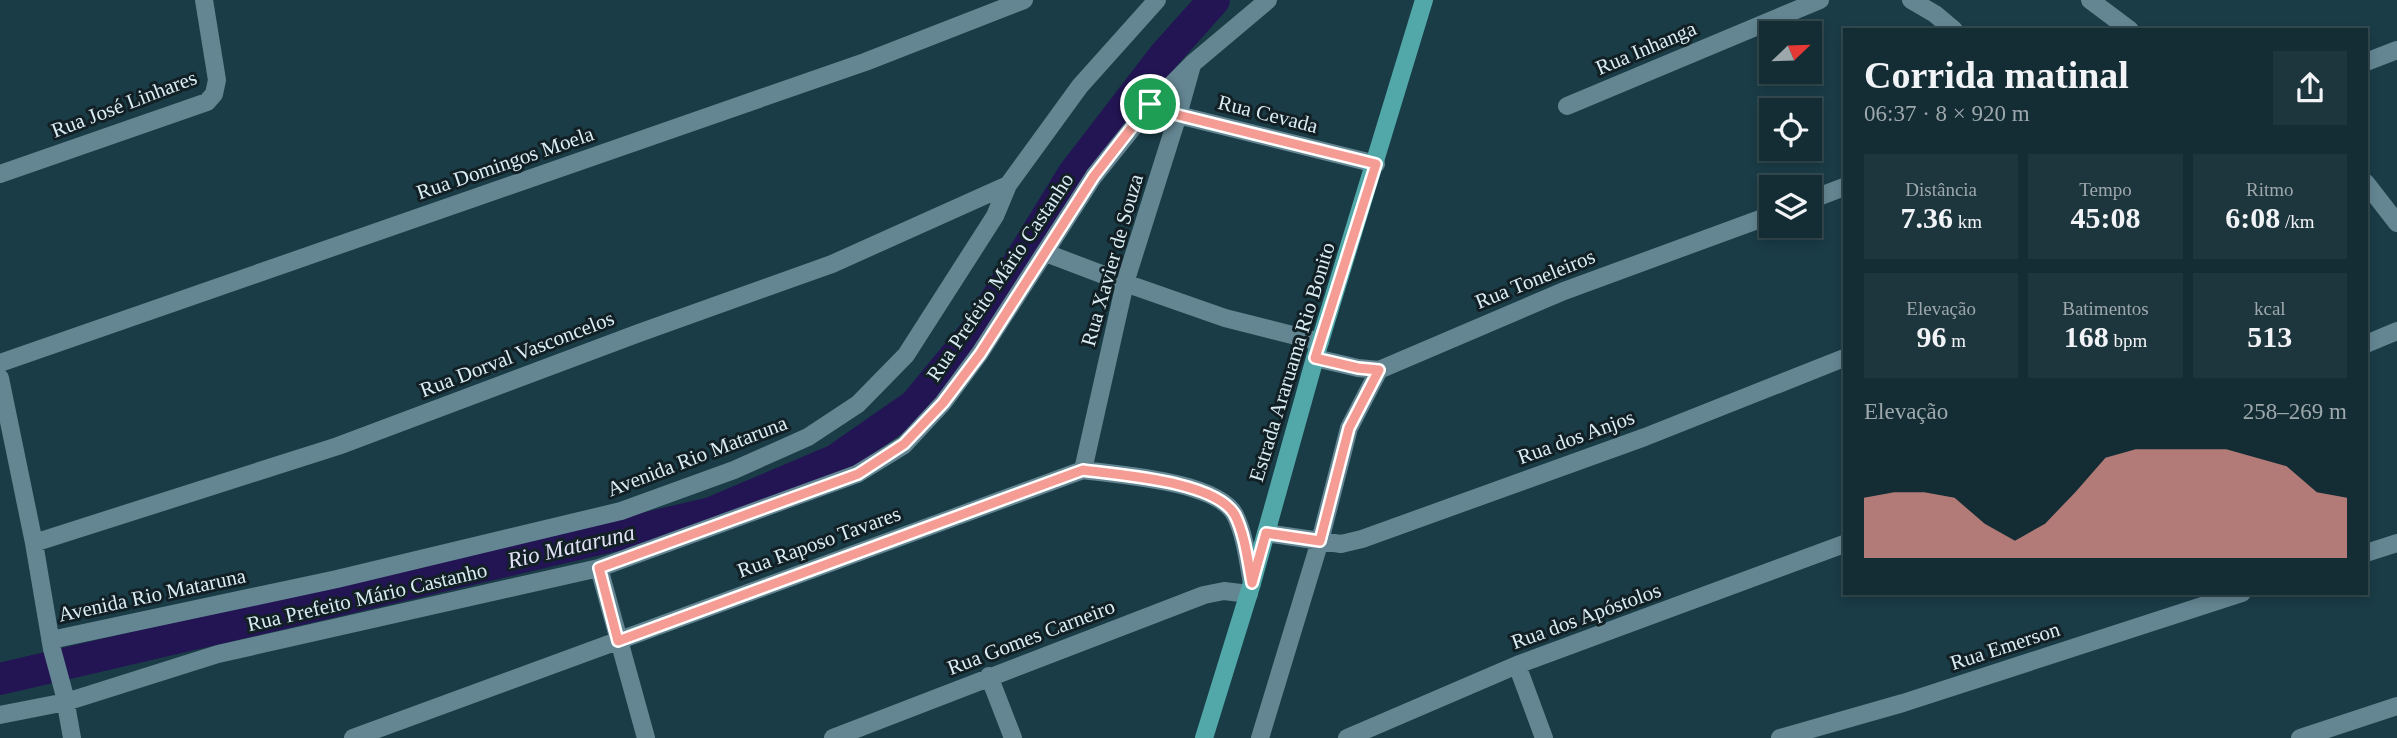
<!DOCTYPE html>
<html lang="pt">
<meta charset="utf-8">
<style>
body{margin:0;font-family:Georgia,serif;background:#1d353c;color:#f1f3f6;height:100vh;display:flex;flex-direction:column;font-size:26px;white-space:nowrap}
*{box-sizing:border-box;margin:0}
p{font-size:23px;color:#9da8ac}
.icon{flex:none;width:38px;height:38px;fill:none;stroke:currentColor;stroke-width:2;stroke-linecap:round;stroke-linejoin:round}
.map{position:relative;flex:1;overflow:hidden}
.sheet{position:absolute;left:1843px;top:28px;width:525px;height:567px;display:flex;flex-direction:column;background:#142d34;border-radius:0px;box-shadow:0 4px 10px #0003,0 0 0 2px #33494f}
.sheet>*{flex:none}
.needle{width:46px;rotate:67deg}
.buttons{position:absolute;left:1759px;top:21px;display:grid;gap:14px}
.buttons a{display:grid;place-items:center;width:63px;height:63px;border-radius:0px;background:#142d34;box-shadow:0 4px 10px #0003,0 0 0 2px #33494f;font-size:35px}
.pin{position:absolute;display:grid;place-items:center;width:60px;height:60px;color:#fff;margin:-30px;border:4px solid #fff;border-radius:50%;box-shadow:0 2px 7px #0007}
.round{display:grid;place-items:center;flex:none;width:74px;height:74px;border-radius:0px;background:#1d353c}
.summary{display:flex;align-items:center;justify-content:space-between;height:119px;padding:0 21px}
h1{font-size:38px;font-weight:600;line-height:52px}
.stats{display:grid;grid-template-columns:repeat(3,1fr);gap:10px;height:119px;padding:7px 21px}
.stats div{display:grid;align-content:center;border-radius:0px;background:#1d353c;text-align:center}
.stats b{font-size:30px;font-weight:600}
.stats small{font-size:19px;font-weight:400}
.stats p{font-size:19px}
.chart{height:196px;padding:14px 21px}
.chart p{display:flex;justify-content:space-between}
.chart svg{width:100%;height:126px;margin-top:7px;fill:#f59c95;opacity:.7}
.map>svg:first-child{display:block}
</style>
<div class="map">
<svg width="2397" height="738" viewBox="0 0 2397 738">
<rect width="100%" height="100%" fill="#1a3c46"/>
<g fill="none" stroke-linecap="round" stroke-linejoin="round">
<!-- river -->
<path stroke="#231554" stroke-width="32" d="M 0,679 L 711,513 L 836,460 L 915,405 L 980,326 L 1074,173 L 1164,56 L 1214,0"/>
<!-- minor -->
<path stroke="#638692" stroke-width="18" d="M 1911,0 L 1935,14 L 1954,30
M 2090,0 L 2130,30
M 2366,62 L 2397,50
M 1151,105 L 1178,115 L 1376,164
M 1567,106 L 1820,0
M 0,174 L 207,102 L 214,94 L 217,80 L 204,0
M 2366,183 L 2397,223
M 1810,200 L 1844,187
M 1046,253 L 1125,283 L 1225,318 L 1320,342
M 2366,344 L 2397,331
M 1315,358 L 1358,368 L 1379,370 L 1564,291 L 1771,215
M 0,363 L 865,62 L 1024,0
M 0,378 L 34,543 L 52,649 L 64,693 L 72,738
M 1083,470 L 1125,283 L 1178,115 L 1192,65
M 1266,533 L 1341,544 L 1362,539 L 1645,437 L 1844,358
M 34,543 L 338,446 L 639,333 L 832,264 L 1008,185
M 2366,553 L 2397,543
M 599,568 L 646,738
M 51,640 L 337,579 L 621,511 L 734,470 L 808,437 L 858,404 L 906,355 L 995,216 L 1008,185 L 1080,86 L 1157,0
M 1517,665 L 1544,738
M 989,676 L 1013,738
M 0,715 L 66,702 L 218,654 L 599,568 L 857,474 L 904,445 L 943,403 L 980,353 L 1094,176 L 1151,105 L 1192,64 L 1268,0
M 353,738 L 1083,470 C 1119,475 1217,481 1235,515 C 1245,535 1248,562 1252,583
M 833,738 L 1204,595 L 1224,591 L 1249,594
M 1260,738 L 1320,541 L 1349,428 L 1379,370
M 1347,738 L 1517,665 L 1844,544
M 1780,738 L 1903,703 L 2242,593
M 2300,738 L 2397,706"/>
<!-- primary -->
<path stroke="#52a8a8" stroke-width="18" d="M 1204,738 L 1252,583 L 1315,358 L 1424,0"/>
</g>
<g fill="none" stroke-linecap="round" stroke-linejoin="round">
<!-- route casing -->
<g stroke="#fff" stroke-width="14">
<path id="route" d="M 1150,104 L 1178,115 L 1376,164 L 1315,358 L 1358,368 L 1379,370 L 1349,428 L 1320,541 L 1266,533 L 1252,583 C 1248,562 1245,535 1235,515 C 1216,481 1119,475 1083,470 L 618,641 L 599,568 L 858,474 L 904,444 L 943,403 L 980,354 L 1094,176 Z"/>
</g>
<!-- route -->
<use href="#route" stroke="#f59c95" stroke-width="9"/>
</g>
<g text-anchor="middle" stroke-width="6" stroke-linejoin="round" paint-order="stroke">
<!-- street labels -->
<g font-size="21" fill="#daedf4" stroke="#122025">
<text transform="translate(1646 48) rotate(-23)" y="7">Rua Inhanga</text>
<text transform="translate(124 104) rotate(-21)" y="7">Rua José Linhares</text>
<text transform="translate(1268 114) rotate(14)" y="7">Rua Cevada</text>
<text transform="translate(505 163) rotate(-19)" y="7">Rua Domingos Moela</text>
<text transform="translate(1112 260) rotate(-74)" y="7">Rua Xavier de Souza</text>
<text transform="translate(1000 277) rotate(-56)" y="7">Rua Prefeito Mário Castanho</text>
<text transform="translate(1535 279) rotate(-22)" y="7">Rua Toneleiros</text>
<text transform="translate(517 354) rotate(-21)" y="7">Rua Dorval Vasconcelos</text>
<text transform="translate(1292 362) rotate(-73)" y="7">Estrada Araruama Rio Bonito</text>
<text transform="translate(1576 437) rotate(-20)" y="7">Rua dos Anjos</text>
<text transform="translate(697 456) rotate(-21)" y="7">Avenida Rio Mataruna</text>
<text transform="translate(819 542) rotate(-20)" y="7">Rua Raposo Tavares</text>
<text transform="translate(152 595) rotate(-12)" y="7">Avenida Rio Mataruna</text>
<text transform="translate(367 597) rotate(-13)" y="7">Rua Prefeito Mário Castanho</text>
<text transform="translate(1586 616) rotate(-20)" y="7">Rua dos Apóstolos</text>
<text transform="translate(1031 637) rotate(-21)" y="7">Rua Gomes Carneiro</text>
<text transform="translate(2005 646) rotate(-18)" y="7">Rua Emerson</text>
</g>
<!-- water labels -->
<g font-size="23" font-style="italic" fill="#e2e1f6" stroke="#122025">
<text transform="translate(571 546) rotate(-13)" y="8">Rio Mataruna</text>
</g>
</g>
</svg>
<div class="buttons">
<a><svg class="needle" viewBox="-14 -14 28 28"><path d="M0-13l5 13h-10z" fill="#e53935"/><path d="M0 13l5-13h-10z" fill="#9da8ac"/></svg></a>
<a><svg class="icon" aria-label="locate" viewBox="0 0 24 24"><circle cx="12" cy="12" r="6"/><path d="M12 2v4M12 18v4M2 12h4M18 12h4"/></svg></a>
<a><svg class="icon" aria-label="layers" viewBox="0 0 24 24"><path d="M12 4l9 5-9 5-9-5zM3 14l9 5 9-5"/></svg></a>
</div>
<div class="pin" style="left:1150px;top:104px;background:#1e9e55"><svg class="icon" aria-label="arrive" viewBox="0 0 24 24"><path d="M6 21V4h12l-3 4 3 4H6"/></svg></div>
<section class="sheet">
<div class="summary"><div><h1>Corrida matinal</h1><p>06:37 · 8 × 920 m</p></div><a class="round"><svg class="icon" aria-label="share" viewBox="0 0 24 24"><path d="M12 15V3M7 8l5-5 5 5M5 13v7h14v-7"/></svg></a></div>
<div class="stats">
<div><p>Distância</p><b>7.36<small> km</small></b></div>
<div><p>Tempo</p><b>45:08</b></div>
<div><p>Ritmo</p><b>6:08<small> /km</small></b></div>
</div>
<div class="stats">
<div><p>Elevação</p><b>96<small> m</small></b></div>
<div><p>Batimentos</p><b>168<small> bpm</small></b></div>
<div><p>kcal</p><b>513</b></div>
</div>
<div class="chart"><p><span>Elevação</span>258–269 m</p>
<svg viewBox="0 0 160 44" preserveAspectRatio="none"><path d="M0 44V23L10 21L20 21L30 23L40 32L50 38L60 32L70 21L80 9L90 6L100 6L110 6L120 6L130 9L140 12L150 21L160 23V44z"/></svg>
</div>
</section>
</div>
